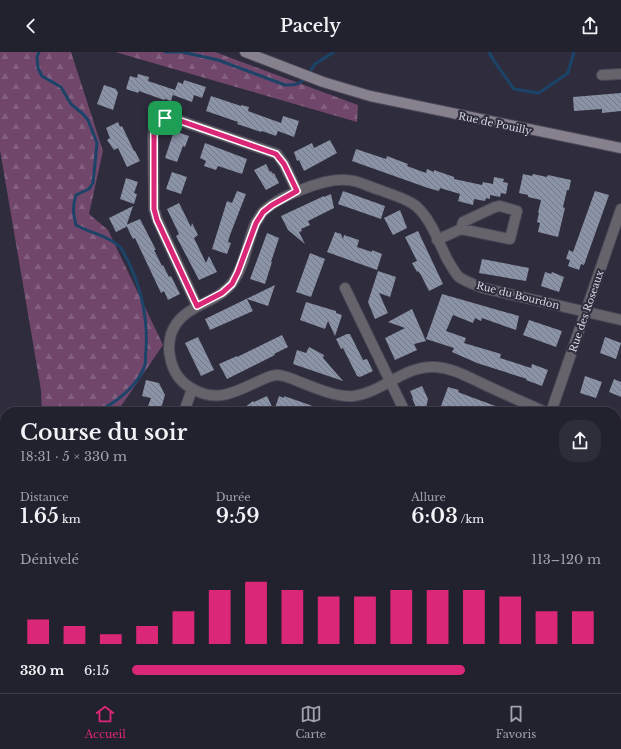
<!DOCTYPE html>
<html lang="fr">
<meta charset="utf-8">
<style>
body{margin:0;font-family:"Libre Baskerville",serif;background:#2e2e3a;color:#f1f3f6;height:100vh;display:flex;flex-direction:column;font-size:15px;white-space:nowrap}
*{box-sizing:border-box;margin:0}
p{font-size:13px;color:#a2a3aa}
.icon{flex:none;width:22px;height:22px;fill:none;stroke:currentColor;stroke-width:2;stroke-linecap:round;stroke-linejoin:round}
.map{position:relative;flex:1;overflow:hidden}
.panel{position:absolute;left:0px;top:355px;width:621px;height:286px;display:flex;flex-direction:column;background:#22212e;border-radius:16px 16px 0 0;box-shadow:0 1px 3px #0004,0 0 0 1px #3f3e4a}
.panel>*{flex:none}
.pin{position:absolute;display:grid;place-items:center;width:34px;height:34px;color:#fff;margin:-17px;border-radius:8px;box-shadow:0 2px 6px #0006}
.round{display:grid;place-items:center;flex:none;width:42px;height:42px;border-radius:16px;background:#2e2e3a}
.overview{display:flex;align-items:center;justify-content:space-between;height:68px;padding:0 20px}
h1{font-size:22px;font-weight:600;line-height:30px}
.figures{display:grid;grid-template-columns:repeat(3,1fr);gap:6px;height:68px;padding:4px 20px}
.figures div{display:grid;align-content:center}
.figures b{font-size:20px;font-weight:600}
.figures small{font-size:11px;font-weight:400}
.figures p{font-size:11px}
.chart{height:112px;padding:8px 20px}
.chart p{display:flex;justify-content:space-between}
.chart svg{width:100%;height:72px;margin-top:4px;stroke:#db2777;stroke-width:6}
ul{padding:0 20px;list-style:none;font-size:13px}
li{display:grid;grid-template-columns:64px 48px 1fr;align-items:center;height:30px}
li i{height:10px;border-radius:5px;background:#db2777}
header{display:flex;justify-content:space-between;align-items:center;height:52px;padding:0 20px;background:#22212e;font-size:18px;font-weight:600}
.tabs{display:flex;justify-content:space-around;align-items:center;height:56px;border-top:1px solid #3f3e4a;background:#22212e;font-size:11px;color:#a2a3aa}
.tabs a{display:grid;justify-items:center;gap:2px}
.tabs .on{color:#db2777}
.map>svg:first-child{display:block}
</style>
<header><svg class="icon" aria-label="back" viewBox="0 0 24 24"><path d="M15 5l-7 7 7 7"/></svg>Pacely<svg class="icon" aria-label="share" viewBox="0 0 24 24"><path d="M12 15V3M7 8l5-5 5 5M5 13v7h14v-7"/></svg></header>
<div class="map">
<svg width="621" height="641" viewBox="0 0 621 641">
<defs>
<pattern id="grass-tufts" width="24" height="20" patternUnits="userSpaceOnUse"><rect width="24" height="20" fill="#5d3f59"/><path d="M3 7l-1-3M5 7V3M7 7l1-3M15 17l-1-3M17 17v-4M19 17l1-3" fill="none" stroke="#745a71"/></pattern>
<pattern id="forest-firs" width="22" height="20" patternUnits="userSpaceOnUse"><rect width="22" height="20" fill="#70466b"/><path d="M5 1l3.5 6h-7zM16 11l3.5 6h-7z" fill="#846080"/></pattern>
<pattern id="building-back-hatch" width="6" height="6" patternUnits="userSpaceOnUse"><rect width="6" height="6" fill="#8b93a7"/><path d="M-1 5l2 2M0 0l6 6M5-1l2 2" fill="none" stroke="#747a89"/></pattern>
</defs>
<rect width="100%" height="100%" fill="#2e2c3d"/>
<!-- grass -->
<path fill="url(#grass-tufts)" d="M 530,636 L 578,636 L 575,641 L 539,641 Z"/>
<!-- forest -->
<path fill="url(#forest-firs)" d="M 0,0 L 71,0 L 103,99 L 89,162 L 108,178 L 163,293 L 117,360 L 42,360 L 41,338 L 0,98 Z
M 115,0 L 215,0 L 358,53 L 357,70 Z
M 5,571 L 5,619 L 0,605 L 0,573 Z
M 11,636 L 49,636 L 50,641 L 12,641 Z"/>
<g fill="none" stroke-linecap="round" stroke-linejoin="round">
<!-- stream -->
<path stroke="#1b4468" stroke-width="3" d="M 39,0 L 37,5 L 38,16 L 42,24 L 61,35 L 71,52 L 83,62 L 88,68 L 97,91 L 93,131 L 89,137 L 76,143 C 72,154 73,163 76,173 C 90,181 107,183 119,194 C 123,197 124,203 127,207 C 141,235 148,267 146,298 C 145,303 146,309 145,313 C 139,333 114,353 95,360
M 165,0 L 182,0 L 218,8 L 285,33 C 293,33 300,33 305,26
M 489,0 L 494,9 L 514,37 L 539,41 L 568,21 L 574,0
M 309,21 L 315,12 L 334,0
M 0,580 L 5,581
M 29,636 L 33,641"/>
</g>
<!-- building -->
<path fill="url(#building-back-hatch)" d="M 138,22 L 149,25 L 148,29 L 175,38 L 178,30 L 183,32 L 184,28 L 206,35 L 202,46 L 194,43 L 192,50 L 173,43 L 174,39 L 171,49 L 165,47 L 164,48 L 139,39 L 138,41 L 126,37 L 130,24 L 137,26 Z
M 104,33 L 116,37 L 118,41 L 113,58 L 97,52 Z
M 621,41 L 621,59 L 602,61 L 602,57 L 574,59 L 573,45 Z
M 211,44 L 241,54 L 241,53 L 249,55 L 248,59 L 281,71 L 283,64 L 299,69 L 294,85 L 278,79 L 276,84 L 262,79 L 261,80 L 237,72 L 238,70 L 206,59 Z
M 118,70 L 120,75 L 122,74 L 134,99 L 135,99 L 140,109 L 127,115 L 118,96 L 114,98 L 107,88 L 110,86 L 106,76 Z
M 174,79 L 189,84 L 185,95 L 183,94 L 177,110 L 165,106 Z
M 330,88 L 337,101 L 304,119 L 299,108 L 297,109 L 294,100 L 312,91 L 314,96 Z
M 205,91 L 247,107 L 242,122 L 218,114 L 216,118 L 204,114 L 206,109 L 200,106 Z
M 356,97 L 386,107 L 387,104 L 408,112 L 407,114 L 426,121 L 427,117 L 434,120 L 434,118 L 454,125 L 454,127 L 482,133 L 483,130 L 493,132 L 494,125 L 504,127 L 503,130 L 508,131 L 506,142 L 501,141 L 500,145 L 490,143 L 490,147 L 486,146 L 485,149 L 474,147 L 473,153 L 458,149 L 460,142 L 440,136 L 439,139 L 428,136 L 352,109 Z
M 266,112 L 270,120 L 271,119 L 273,122 L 274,121 L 279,131 L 266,138 L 254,118 Z
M 172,120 L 187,125 L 181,142 L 166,137 Z
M 523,122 L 532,124 L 533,122 L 547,125 L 548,123 L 571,128 L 569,138 L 567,138 L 563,155 L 565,156 L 558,185 L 538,180 L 540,171 L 537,170 L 539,161 L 538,161 L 541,148 L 528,145 L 528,143 L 519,141 Z
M 126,126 L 138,130 L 134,141 L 137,142 L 134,152 L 120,147 Z
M 237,139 L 246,142 L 230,183 L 228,190 L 231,191 L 227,202 L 212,197 L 227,149 L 232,151 Z
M 343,139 L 385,154 L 381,167 L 338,152 Z
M 595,139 L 609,143 L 584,213 L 581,212 L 579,218 L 568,214 L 570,208 L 566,207 L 569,198 L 573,200 Z
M 331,142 L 334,156 L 308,169 L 310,173 L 301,177 L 302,179 L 299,180 L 305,192 L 288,178 L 281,164 L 324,144 L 324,145 Z
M 179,151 L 191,175 L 192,171 L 198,183 L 194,186 L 206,211 L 209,204 L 217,220 L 199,228 L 176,184 L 179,182 L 167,157 Z
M 133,154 L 126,175 L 116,180 L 109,166 Z
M 400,158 L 407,176 L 393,183 L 384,166 Z
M 140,167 L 156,198 L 154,198 L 162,214 L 163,213 L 169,225 L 171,224 L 180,242 L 168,248 L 164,239 L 161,241 L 135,186 L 133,187 L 126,173 Z
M 418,179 L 443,232 L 429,239 L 421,223 L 418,219 L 417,220 L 412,211 L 417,209 L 405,185 Z
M 335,180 L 341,182 L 343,187 L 344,183 L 359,188 L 357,195 L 372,200 L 372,198 L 382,202 L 377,218 L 327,200 Z
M 267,181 L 279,186 L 271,210 L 272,210 L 265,232 L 250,227 Z
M 310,201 L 325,207 L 311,245 L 296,240 Z
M 482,207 L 529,216 L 526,229 L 479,221 Z
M 378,219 L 396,225 L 390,245 L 379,241 L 388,261 L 375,267 L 368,250 Z
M 545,220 L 551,222 L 552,220 L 564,225 L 559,240 L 541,234 Z
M 275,233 L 268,254 L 247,247 L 253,259 L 210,278 L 205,267 Z
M 442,242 L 519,264 L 516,278 L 482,266 L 481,269 L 475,266 L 473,271 L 453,263 L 446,279 L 466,286 L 464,291 L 501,302 L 500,306 L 531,316 L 532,312 L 548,318 L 542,334 L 526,328 L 527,327 L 477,311 L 452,300 L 454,296 L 426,287 Z
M 306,250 L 336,259 L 336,261 L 342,263 L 335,284 L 328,269 L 325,277 L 300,268 Z
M 412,257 L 426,289 L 414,292 L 417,298 L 395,308 L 385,286 L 405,276 L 388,270 Z
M 529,268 L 562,279 L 556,295 L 523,283 Z
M 347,282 L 350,282 L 363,308 L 367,307 L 373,319 L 360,325 L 357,324 L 343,296 L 341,297 L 336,287 Z
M 282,283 L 288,295 L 274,302 L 275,303 L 227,327 L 219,312 L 237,304 L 237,305 Z
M 198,285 L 214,318 L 201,324 L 185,291 Z
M 605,285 L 621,291 L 616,307 L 600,301 Z
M 309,295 L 324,303 L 323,306 L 343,329 L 293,312 L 297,298 L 306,301 Z
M 585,324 L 602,330 L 596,346 L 580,341 Z
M 614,327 L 621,330 L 621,345 L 609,340 Z
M 146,328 L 159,331 L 165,343 L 160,360 L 148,360 L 149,357 L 147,357 L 151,346 L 142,344 Z
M 422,334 L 428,347 L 425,360 L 418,360 L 412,346 L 413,346 L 410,339 Z
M 448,335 L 459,338 L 458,340 L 471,345 L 509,359 L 509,360 L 459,360 L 441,354 Z
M 267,344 L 274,359 L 279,344 L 284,346 L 284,344 L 327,359 L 327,360 L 239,360 L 253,349 L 254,350 Z"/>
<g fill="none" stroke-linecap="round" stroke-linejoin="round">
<!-- minor casing -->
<g stroke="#494757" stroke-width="12">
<path id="minor" d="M 602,23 L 621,22
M 437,188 L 461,177 L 510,187 L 517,159 L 500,154 L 495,155 L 463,170 L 461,177
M 345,236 L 405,360
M 197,254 L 157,167 L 154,157 L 153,85 C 154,70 160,64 175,67 L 277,102 L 284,112 L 297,139
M 184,360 L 192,337
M 545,360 C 523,350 502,341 481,331 C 466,324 452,316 435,315 C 405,313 383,340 354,344 C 336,346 311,334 295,328 C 289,326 283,323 278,323 C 270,323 264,327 257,330 C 233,341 216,351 191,336 C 179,329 172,317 170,304 C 168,296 169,290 171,282 C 182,251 216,254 233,230 C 245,213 247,191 255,172 C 257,169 260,164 262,161 C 276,145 325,126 346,128 C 358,128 369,135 380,138 C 392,143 406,146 416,154 C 431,167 438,189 447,207 C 451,213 454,220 459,225 C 466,230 476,233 483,236 L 621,268
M 551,360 L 621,157
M 616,477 L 621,478
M 127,641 L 127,636
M 227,641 L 232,636
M 330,641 L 330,636
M 475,641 L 478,636
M 578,641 L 581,636"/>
</g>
<!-- secondary casing -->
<g stroke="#494757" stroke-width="12">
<path id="secondary" d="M 245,0 L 323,30 L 370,44 L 621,96"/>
</g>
<!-- minor -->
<use href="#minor" stroke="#67636b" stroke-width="10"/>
<!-- secondary -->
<use href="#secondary" stroke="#87808d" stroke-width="10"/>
</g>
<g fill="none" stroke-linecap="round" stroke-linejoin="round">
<!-- route casing -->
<g stroke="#fff" stroke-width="8">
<path id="route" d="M 165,66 L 175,67 L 276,102 L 284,112 L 297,139 L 272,153 L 263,160 L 256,171 L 238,220 L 232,232 L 222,241 L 197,254 L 157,168 L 154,157 L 154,79 L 158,69 Z"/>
</g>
<!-- route -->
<use href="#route" stroke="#db2777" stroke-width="5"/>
</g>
<g text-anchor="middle" stroke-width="4" stroke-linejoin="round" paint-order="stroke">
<!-- street labels -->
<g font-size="10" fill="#d7d7e2" stroke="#2e2c3d">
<text transform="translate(495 71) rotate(12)" y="4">Rue de Pouilly</text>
<text transform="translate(518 243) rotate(14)" y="4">Rue du Bourdon</text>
<text transform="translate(586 259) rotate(-71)" y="4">Rue des Roseaux</text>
</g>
</g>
</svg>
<div class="pin" style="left:165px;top:66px;background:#1e9e55"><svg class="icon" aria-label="arrive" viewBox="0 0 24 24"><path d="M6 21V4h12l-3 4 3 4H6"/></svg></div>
<section class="panel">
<div class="overview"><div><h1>Course du soir</h1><p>18:31 · 5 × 330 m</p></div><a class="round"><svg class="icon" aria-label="share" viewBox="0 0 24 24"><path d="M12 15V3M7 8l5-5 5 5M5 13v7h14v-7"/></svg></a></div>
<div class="figures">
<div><p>Distance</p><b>1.65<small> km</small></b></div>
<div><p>Durée</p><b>9:59</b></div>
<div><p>Allure</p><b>6:03<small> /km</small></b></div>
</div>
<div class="chart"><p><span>Dénivelé</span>113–120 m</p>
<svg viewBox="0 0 160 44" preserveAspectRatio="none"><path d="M5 44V29M15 44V33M25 44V38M35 44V33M45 44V24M55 44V11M65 44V6M75 44V11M85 44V15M95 44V15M105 44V11M115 44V11M125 44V11M135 44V15M145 44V24M155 44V24"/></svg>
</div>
<ul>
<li><b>330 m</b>6:15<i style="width:71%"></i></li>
</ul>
</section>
</div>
<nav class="tabs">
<a class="on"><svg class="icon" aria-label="home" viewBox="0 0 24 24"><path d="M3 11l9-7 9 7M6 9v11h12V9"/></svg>Accueil</a>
<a><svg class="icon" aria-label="map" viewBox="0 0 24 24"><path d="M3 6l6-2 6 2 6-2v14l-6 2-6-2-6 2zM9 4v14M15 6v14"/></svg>Carte</a>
<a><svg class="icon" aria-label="saved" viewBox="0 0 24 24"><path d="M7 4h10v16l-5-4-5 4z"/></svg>Favoris</a>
</nav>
